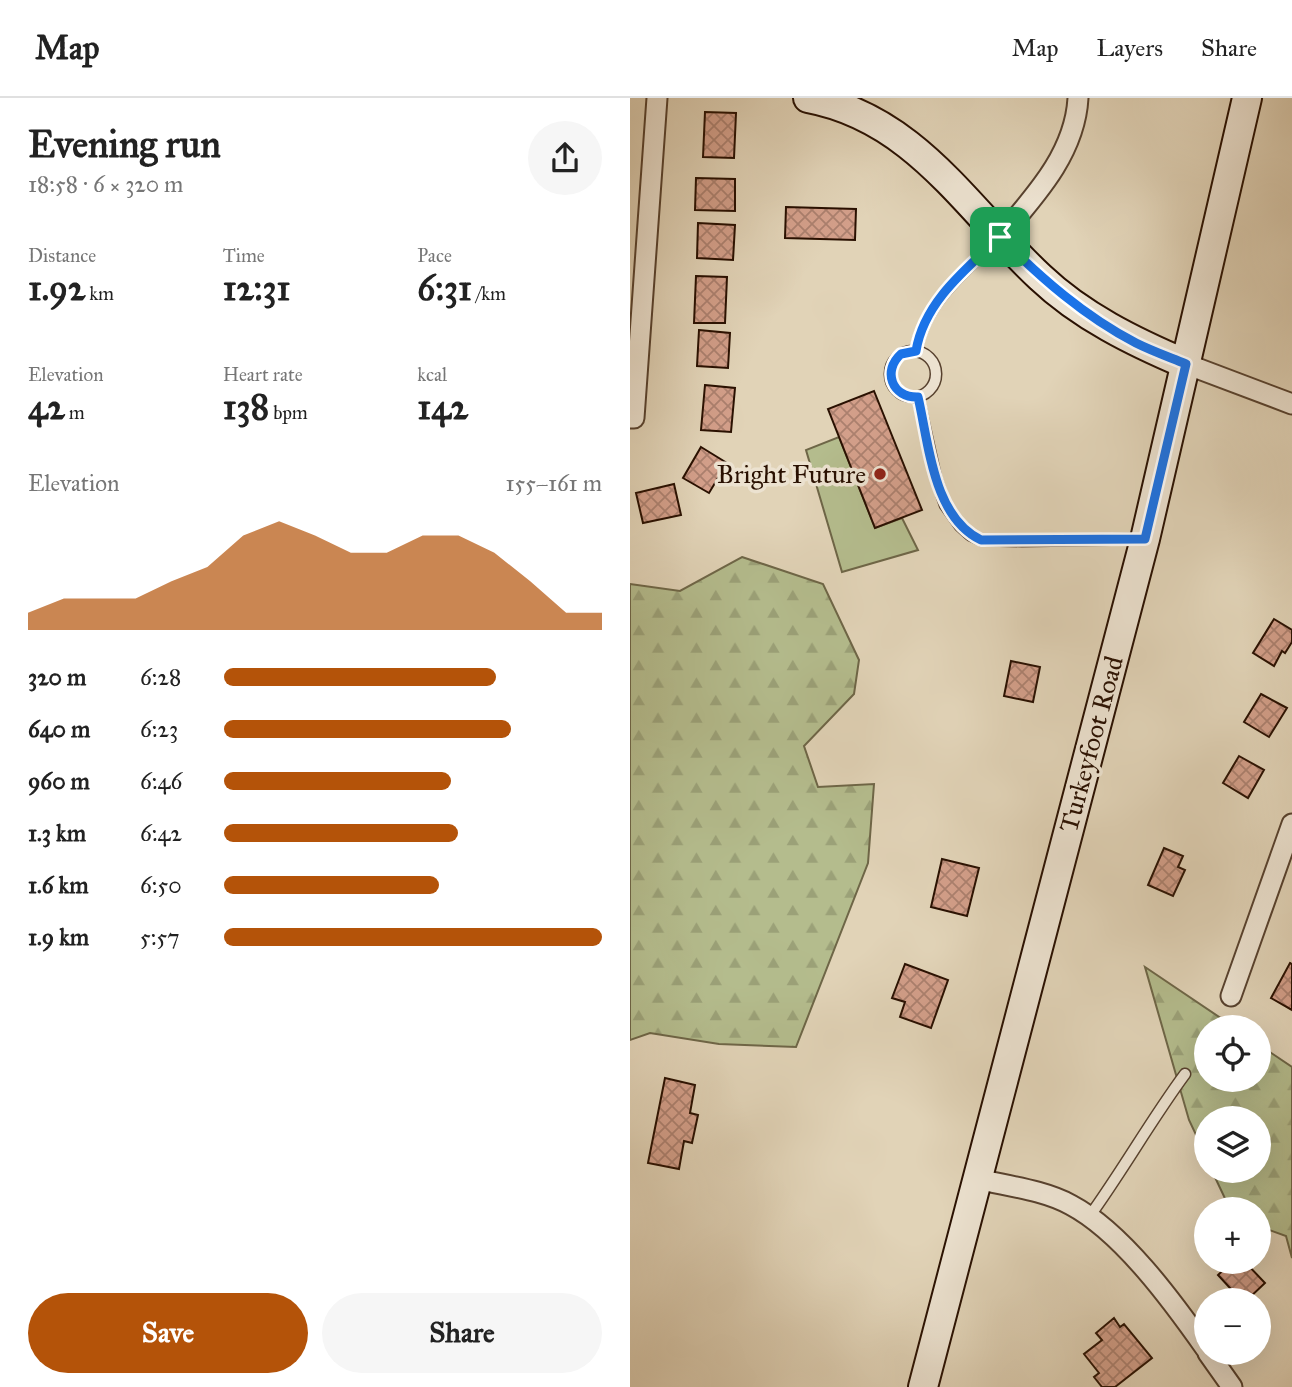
<!DOCTYPE html>
<meta charset="utf-8">
<style>
body{margin:0;font-family:"IM FELL Great Primer",serif;background:#f6f6f6;color:#222;height:100vh;display:flex;flex-direction:column;font-size:26px;white-space:nowrap}
*{box-sizing:border-box;margin:0}
p{font-size:23px;color:#767676}
.icon{flex:none;width:38px;height:38px;fill:none;stroke:currentColor;stroke-width:2;stroke-linecap:round;stroke-linejoin:round}
.map{position:relative;flex:1;overflow:hidden}
.side{display:flex;flex-direction:column;background:#fff;width:630px}
.side>*{flex:none}
.controls{position:absolute;left:564px;top:917px;display:grid;gap:14px}
.controls a{display:grid;place-items:center;width:77px;height:77px;border-radius:50%;background:#fff;box-shadow:0 7px 28px #0002;font-size:35px}
.pin{position:absolute;display:grid;place-items:center;width:60px;height:60px;color:#fff;margin:-30px;border-radius:14px;box-shadow:0 4px 10px #0006}
.round{display:grid;place-items:center;flex:none;width:74px;height:74px;border-radius:37px;background:#f6f6f6}
.overview{display:flex;align-items:center;justify-content:space-between;height:119px;padding:0 28px}
h1{font-size:38px;font-weight:800;line-height:52px}
.figures{display:grid;grid-template-columns:repeat(3,1fr);gap:10px;height:119px;padding:7px 28px}
.figures div{display:grid;align-content:center}
.figures b{font-size:35px;font-weight:800}
.figures small{font-size:19px;font-weight:400}
.figures p{font-size:19px}
.chart{height:196px;padding:14px 28px}
.chart p{display:flex;justify-content:space-between}
.chart svg{width:100%;height:126px;margin-top:7px;fill:#b45309;opacity:.7}
.button{display:flex;gap:14px;margin-top:auto;padding:14px 28px}
.button a{flex:1;height:80px;border-radius:42px;background:#b45309;color:#fff;font-size:28px;font-weight:800;line-height:80px;text-align:center}
.button a+a{background:#f6f6f6;color:#222}
ul{padding:0 28px;list-style:none;font-size:23px}
li{display:grid;grid-template-columns:112px 84px 1fr;align-items:center;height:52px}
li i{height:18px;border-radius:9px;background:#b45309}
header{display:flex;align-items:center;gap:42px;box-sizing:border-box;height:98px;padding:0 35px;background:#fff;border-bottom:2px solid #e0e0e0}
header strong{font-size:33px}
nav{display:flex;gap:38px;margin-inline-start:auto;font-size:24px}
main{display:flex;flex:1;min-height:0}
.map>svg:first-child{display:block}
</style>
<header>
<strong>Map</strong>
<nav><a>Map</a><a>Layers</a><a>Share</a></nav>
</header>
<main>
<section class="side">
<div class="overview"><div><h1>Evening run</h1><p>18:58 · 6 × 320 m</p></div><a class="round"><svg class="icon" aria-label="share" viewBox="0 0 24 24"><path d="M12 15V3M7 8l5-5 5 5M5 13v7h14v-7"/></svg></a></div>
<div class="figures">
<div><p>Distance</p><b>1.92<small> km</small></b></div>
<div><p>Time</p><b>12:31</b></div>
<div><p>Pace</p><b>6:31<small> /km</small></b></div>
</div>
<div class="figures">
<div><p>Elevation</p><b>42<small> m</small></b></div>
<div><p>Heart rate</p><b>138<small> bpm</small></b></div>
<div><p>kcal</p><b>142</b></div>
</div>
<div class="chart"><p><span>Elevation</span>155–161 m</p>
<svg viewBox="0 0 160 44" preserveAspectRatio="none"><path d="M0 44V38L10 33L20 33L30 33L40 27L50 22L60 11L70 6L80 11L90 17L100 17L110 11L120 11L130 17L140 27L150 38L160 38V44z"/></svg>
</div>
<ul>
<li><b>320 m</b>6:28<i style="width:72%"></i></li>
<li><b>640 m</b>6:23<i style="width:76%"></i></li>
<li><b>960 m</b>6:46<i style="width:60%"></i></li>
<li><b>1.3 km</b>6:42<i style="width:62%"></i></li>
<li><b>1.6 km</b>6:50<i style="width:57%"></i></li>
<li><b>1.9 km</b>5:57<i style="width:100%"></i></li>
</ul>
<div class="button"><a>Save</a><a>Share</a></div>
</section>
<div class="map">
<svg width="662" height="1289" viewBox="0 0 662 1289">
<defs>
<pattern id="forest-firs" width="22" height="20" patternUnits="userSpaceOnUse" patternTransform="scale(1.75)"><rect width="22" height="20" fill="#b4bc8d"/><path d="M5 1l3.5 6h-7zM16 11l3.5 6h-7z" fill="#9ba178"/></pattern>
<pattern id="building-cross-hatch" width="8" height="8" patternUnits="userSpaceOnUse" patternTransform="scale(1.75)"><rect width="8" height="8" fill="#d39f8a"/><path d="M0 0l8 8M0 8l8-8" fill="none" stroke="#ab806e"/></pattern>
</defs>
<rect width="100%" height="100%" fill="#e1d3b7"/>
<filter id="stains"><feTurbulence type="fractalNoise" baseFrequency=".00286" numOctaves="4"/><feColorMatrix values="0 0 0 0 .2 0 0 0 0 .09 0 0 0 0 .02 0 0 0 .5 -.17"/></filter>
<radialGradient id="worn" r=".72"><stop offset=".6" stop-color="#630" stop-opacity="0"/><stop offset="1" stop-color="#630" stop-opacity=".3"/></radialGradient>
<!-- forest -->
<path fill="url(#forest-firs)" stroke="#6e6647" stroke-width="2" d="M 112,459 L 193,486 L 229,562 L 224,596 L 174,648 L 188,689 L 244,686 L 238,765 L 166,949 L 89,946 L 20,935 L 0,942 L 0,486 L 50,493 Z
M 515,869 L 604,929 L 576,929 L 576,982 L 628,982 L 628,946 L 662,969 L 662,1160 L 656,1138 L 628,1128 L 628,1111 L 600,1111 L 582,1073 L 628,1073 L 628,1020 L 576,1020 L 576,1058 L 559,1022 Z"/>
<!-- park -->
<path fill="#b4bc8d" stroke="#6e6647" stroke-width="2" d="M 209,339 L 245,430 L 272,420 L 288,452 L 212,474 L 176,352 Z"/>
<!-- building -->
<path fill="url(#building-cross-hatch)" stroke="#291001" stroke-width="2" d="M 75,14 L 106,15 L 104,60 L 73,59 Z
M 66,80 L 105,81 L 105,113 L 65,112 Z
M 156,109 L 226,111 L 225,142 L 155,140 Z
M 68,125 L 105,127 L 103,162 L 67,160 Z
M 66,178 L 97,179 L 95,225 L 64,225 Z
M 69,232 L 100,235 L 98,270 L 67,268 Z
M 75,287 L 105,290 L 101,334 L 71,332 Z
M 244,293 L 292,412 L 245,430 L 198,311 Z
M 71,349 L 97,365 L 79,395 L 53,380 Z
M 44,386 L 51,417 L 13,425 L 6,395 Z
M 644,521 L 662,532 L 662,544 L 655,555 L 652,553 L 644,568 L 623,555 Z
M 381,563 L 410,569 L 403,604 L 374,598 Z
M 631,596 L 657,610 L 639,639 L 614,624 Z
M 609,658 L 634,672 L 618,700 L 593,685 Z
M 534,750 L 553,758 L 548,769 L 555,772 L 543,798 L 518,787 Z
M 312,761 L 349,770 L 337,818 L 301,809 Z
M 660,865 L 662,866 L 662,912 L 641,900 Z
M 275,866 L 318,882 L 301,930 L 270,919 L 275,904 L 262,900 Z
M 35,980 L 65,987 L 60,1015 L 68,1017 L 62,1045 L 54,1043 L 49,1071 L 18,1065 Z
M 602,1164 L 615,1164 L 635,1185 L 617,1202 L 611,1202 L 588,1177 Z
M 484,1220 L 490,1229 L 494,1226 L 522,1260 L 485,1289 L 472,1289 L 464,1279 L 469,1275 L 454,1256 L 472,1242 L 466,1235 Z"/>
<g fill="none" stroke-linecap="round" stroke-linejoin="round">
<!-- service casing -->
<g stroke="#57412e" stroke-width="13">
<path id="service" d="M260 276a23 23 0 1 1 46 0a23 23 0 1 1-46 0Z
M 286,253 C 294,205 336,172 369,140
M 288,299 L 306,380 L 315,407 L 330,428 L 340,437 L 351,442 L 392,443 L 511,441
M 459,1119 C 493,1072 521,1022 555,976"/>
</g>
<!-- minor casing -->
<g stroke="#57412e" stroke-width="23">
<path id="minor" d="M 370,139 C 404,99 445,56 448,0
M 556,266 L 662,306
M 0,320 L 4,320 L 27,0
M 601,898 L 662,726
M 348,1081 C 377,1088 414,1092 441,1107 C 492,1134 543,1204 576,1251
M 578,1255 L 602,1289"/>
</g>
<!-- secondary casing -->
<g stroke="#291001" stroke-width="32">
<path id="secondary" d="M 178,0 C 285,20 336,110 410,179 C 451,218 504,244 556,266
M 293,1289 L 515,441 L 617,0"/>
</g>
<!-- service -->
<use href="#service" stroke="#ece2d0" stroke-width="10"/>
<!-- minor -->
<use href="#minor" stroke="#ece2d0" stroke-width="19"/>
<!-- secondary -->
<use href="#secondary" stroke="#ece2d0" stroke-width="28"/>
</g>
<g fill="none" stroke-linecap="round" stroke-linejoin="round">
<!-- route casing -->
<g stroke="#fff" stroke-width="14">
<path id="route" d="M 370,139 C 411,180 454,218 506,245 C 522,253 539,259 556,266 L 515,441 L 351,442 C 303,419 299,346 288,299 C 262,300 252,273 271,256 L 286,253 C 294,204 336,171 370,139 Z"/>
</g>
<!-- route -->
<use href="#route" stroke="#1a73e8" stroke-width="9"/>
</g>
<!-- markers -->
<circle fill="#8f2418" stroke="#ece2d0" stroke-width="2.5" cx="250" cy="376" r="7"/>
<g text-anchor="middle" stroke-width="7" stroke-linejoin="round" paint-order="stroke">
<!-- poi labels -->
<g font-size="26" fill="#291001" stroke="#ece2d0" text-anchor="end">
<text x="236" y="385">Bright Future</text>
</g>
<!-- street labels -->
<g font-size="26" fill="#291001" stroke="#ece2d0">
<text transform="translate(461 646) rotate(-75)" y="9">Turkeyfoot Road</text>
</g>
</g>
<rect width="100%" height="100%" filter="url(#stains)"/>
<rect width="100%" height="100%" fill="url(#worn)"/>
</svg>
<div class="controls">
<a><svg class="icon" aria-label="locate" viewBox="0 0 24 24"><circle cx="12" cy="12" r="6"/><path d="M12 2v4M12 18v4M2 12h4M18 12h4"/></svg></a>
<a><svg class="icon" aria-label="layers" viewBox="0 0 24 24"><path d="M12 4l9 5-9 5-9-5zM3 14l9 5 9-5"/></svg></a>
<a>+</a>
<a>−</a>
</div>
<div class="pin" style="left:370px;top:139px;background:#1e9e55"><svg class="icon" aria-label="arrive" viewBox="0 0 24 24"><path d="M6 21V4h12l-3 4 3 4H6"/></svg></div>
</div>
</main>
